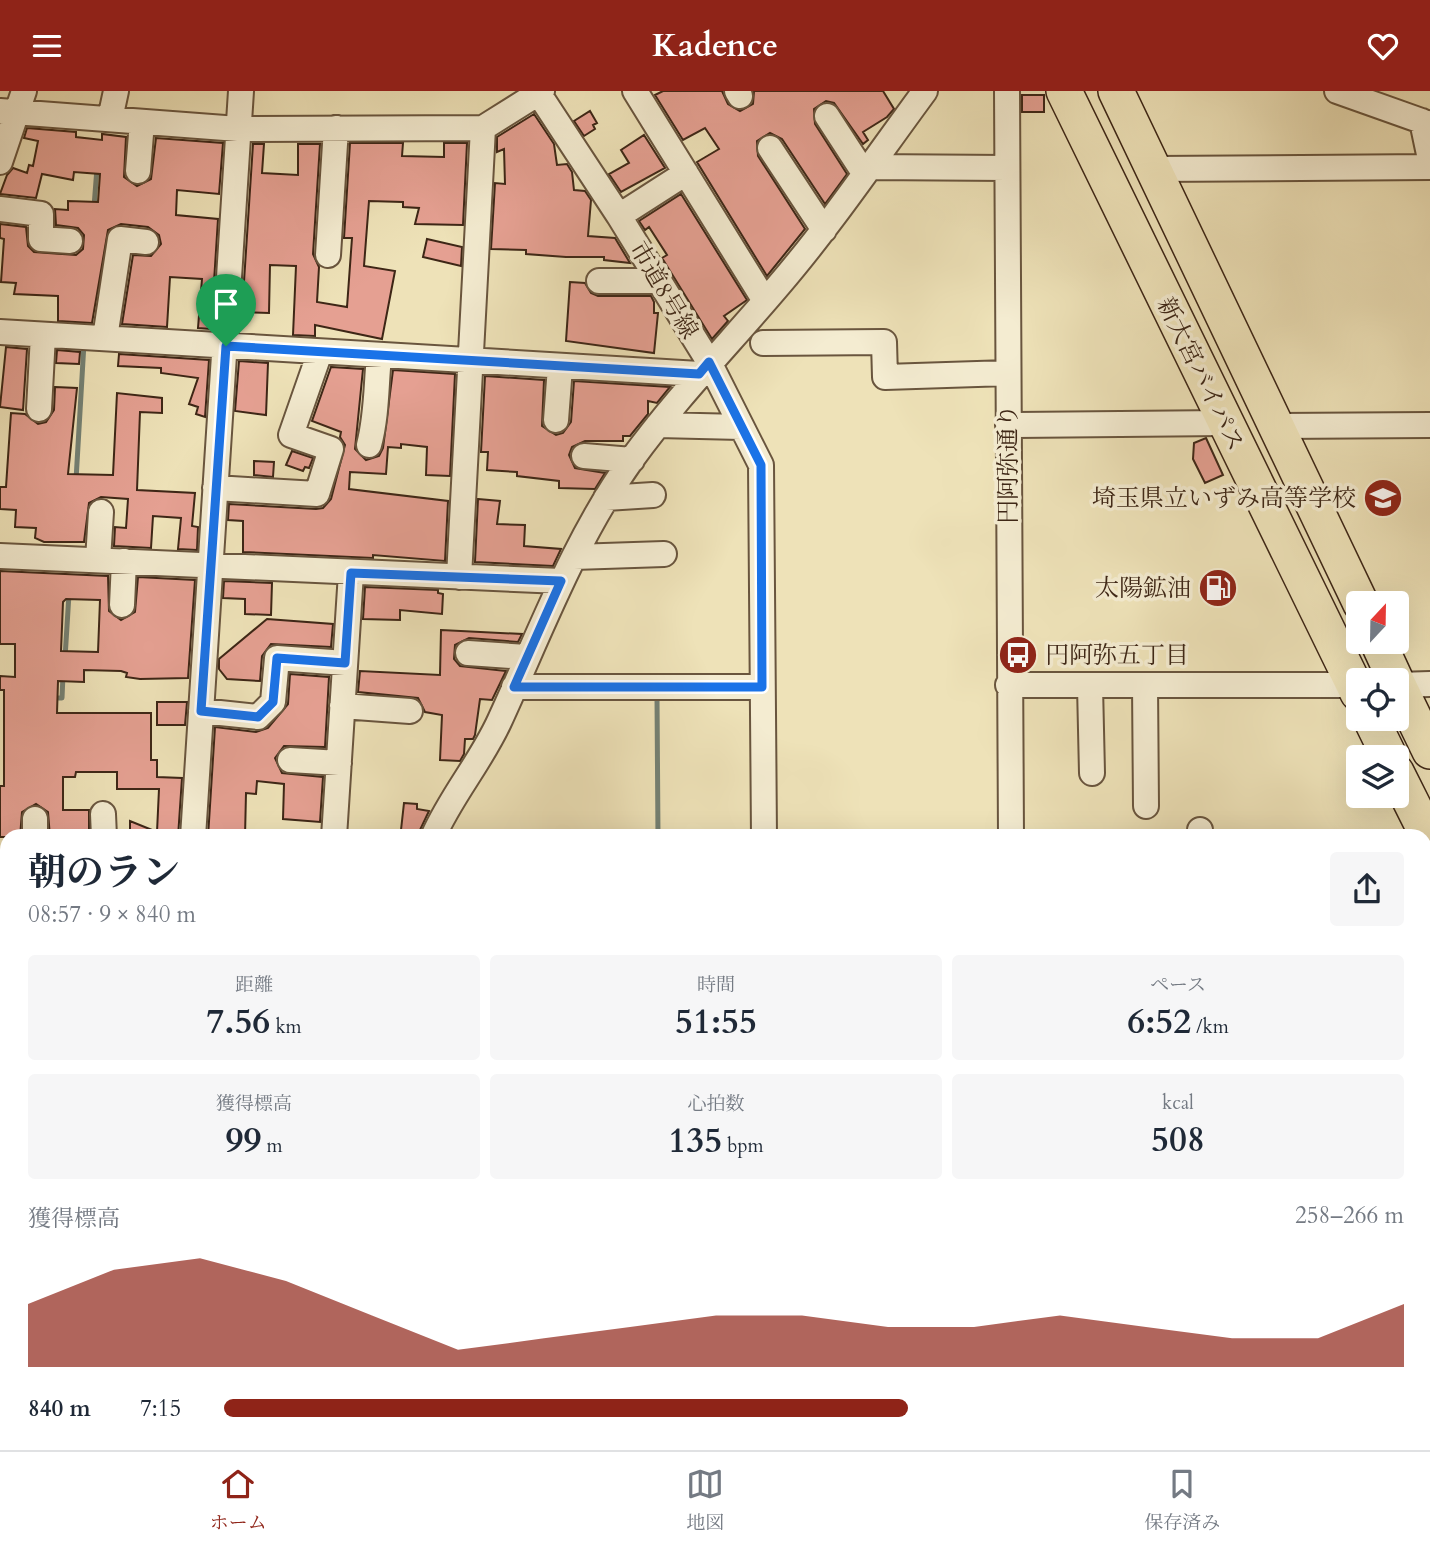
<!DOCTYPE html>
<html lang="ja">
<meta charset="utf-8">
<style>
body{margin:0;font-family:Cardo,"Noto Serif JP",serif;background:#f6f6f7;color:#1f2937;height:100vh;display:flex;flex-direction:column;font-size:26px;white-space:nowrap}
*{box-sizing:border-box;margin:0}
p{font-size:23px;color:#747a83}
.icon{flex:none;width:38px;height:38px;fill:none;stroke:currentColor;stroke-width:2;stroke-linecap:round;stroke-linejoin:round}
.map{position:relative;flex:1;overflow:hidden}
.side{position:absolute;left:0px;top:738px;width:1432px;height:621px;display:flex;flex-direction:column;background:#fff;border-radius:21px 21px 0 0;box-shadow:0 7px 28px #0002}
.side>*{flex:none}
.needle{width:46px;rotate:22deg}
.tools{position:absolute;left:1346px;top:500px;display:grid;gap:14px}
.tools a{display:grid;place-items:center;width:63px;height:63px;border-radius:7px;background:#fff;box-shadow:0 7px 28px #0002;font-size:35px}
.pin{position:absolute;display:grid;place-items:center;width:60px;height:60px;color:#fff;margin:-72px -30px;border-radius:50% 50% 50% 0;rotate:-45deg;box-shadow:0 0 7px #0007}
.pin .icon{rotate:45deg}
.round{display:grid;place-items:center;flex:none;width:74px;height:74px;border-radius:7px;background:#f6f6f7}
.head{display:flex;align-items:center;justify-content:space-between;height:119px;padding:0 28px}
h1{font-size:38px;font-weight:700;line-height:52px}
.metrics{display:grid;grid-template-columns:repeat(3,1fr);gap:10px;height:119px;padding:7px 28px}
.metrics div{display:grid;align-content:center;border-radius:7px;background:#f6f6f7;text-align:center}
.metrics b{font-size:35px;font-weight:700}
.metrics small{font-size:19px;font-weight:400}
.metrics p{font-size:19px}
.chart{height:196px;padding:14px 28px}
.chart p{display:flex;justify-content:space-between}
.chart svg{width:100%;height:126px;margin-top:7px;fill:#8f2418;opacity:.7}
ul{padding:0 28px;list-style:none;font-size:23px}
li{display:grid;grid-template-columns:112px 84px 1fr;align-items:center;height:52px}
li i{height:18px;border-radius:9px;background:#8f2418}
header{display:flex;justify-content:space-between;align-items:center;height:91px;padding:0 28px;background:#8f2418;color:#fff;font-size:32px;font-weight:700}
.dock{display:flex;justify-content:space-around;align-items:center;height:98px;border-top:2px solid #e0e1e3;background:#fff;font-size:19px;color:#747a83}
.dock a{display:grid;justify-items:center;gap:4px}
.dock .selected{color:#8f2418}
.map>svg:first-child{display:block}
</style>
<header><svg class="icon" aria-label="menu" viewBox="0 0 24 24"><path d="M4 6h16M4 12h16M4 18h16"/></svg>Kadence<svg class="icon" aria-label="heart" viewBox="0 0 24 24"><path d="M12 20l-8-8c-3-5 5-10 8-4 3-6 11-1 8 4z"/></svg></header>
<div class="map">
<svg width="1430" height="1359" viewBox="0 0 1430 1359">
<rect width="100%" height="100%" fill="#eee2b8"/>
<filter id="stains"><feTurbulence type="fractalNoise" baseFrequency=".00286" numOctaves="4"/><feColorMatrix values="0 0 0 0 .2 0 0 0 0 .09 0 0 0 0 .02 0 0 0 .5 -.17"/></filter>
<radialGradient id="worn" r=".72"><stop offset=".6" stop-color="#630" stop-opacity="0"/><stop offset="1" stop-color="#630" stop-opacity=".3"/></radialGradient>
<!-- green -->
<path fill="#bcc28c" stroke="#7c7451" stroke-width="2" d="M 1424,1109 L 1430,1109 L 1430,1215 L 1424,1216 Z"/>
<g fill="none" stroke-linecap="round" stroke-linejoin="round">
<!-- stream -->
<path stroke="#748174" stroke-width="5" d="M 94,116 L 97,77
M 76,389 L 84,252
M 65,567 L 69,503
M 657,606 L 658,746
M 53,607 L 62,607 L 63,584"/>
</g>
<!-- building -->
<path fill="#e5a092" stroke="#3d2616" stroke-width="2" fill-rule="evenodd" d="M 663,0 L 722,0 L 728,13 L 740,20 L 753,13 L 754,0 L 883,0 L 894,18 L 887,26 L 863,41 L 868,49 L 863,53 L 834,12 L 826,10 L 814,18 L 815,33 L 847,83 L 825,113 L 782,48 L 770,42 L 757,50 L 758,65 L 805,138 L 767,185 L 697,71 L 719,58 L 705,37 L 683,49 L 655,4 Z
M 1022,4 L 1044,4 L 1044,21 L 1022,21 Z
M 590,20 L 597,32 L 593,34 L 595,38 L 584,45 L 574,30 Z
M 534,23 L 554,53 L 557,74 L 567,73 L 572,81 L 574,99 L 585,100 L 591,109 L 588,145 L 615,147 L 630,172 L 604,169 L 604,166 L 566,166 L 526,163 L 526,159 L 491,158 L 495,92 L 505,93 L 504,58 L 497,61 L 497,46 Z
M 27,37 L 76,41 L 76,46 L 102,49 L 102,43 L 126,46 L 124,86 L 137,95 L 151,88 L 156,47 L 223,52 L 219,103 L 177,99 L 176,124 L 218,128 L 211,238 L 198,237 L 202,188 L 170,186 L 167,236 L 122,233 L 133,164 L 151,165 L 161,153 L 159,144 L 148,136 L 121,133 L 108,139 L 92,232 L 58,230 L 58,205 L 14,203 L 16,192 L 1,191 L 4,148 L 0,147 L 0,133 L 26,136 L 28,155 L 34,161 L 76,164 L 83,158 L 84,144 L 78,137 L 56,134 L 55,118 L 68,119 L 68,110 L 98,111 L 100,83 L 74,81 L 73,89 L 42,83 L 36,107 L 0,103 L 7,84 L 13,77 L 27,82 L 29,74 L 33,75 L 38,50 L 24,47 Z
M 644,44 L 665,77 L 621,101 L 609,83 L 629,72 L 621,59 Z
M 350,52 L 403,52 L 402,65 L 444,66 L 444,52 L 467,52 L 463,134 L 415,133 L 419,117 L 403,116 L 403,111 L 369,110 L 364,175 L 395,180 L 382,248 L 315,234 L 315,245 L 293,244 L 296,175 L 270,174 L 269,222 L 242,221 L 253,53 L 264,53 L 262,82 L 298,84 L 298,53 L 320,53 L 313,163 L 319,176 L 317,211 L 347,216 L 352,147 L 344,147 Z
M 681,103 L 747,209 L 724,225 L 728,230 L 712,248 L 662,167 L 667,164 L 649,136 L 645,139 L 639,130 Z
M 427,148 L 462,156 L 461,175 L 423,166 Z
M 570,191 L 585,192 L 591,202 L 598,205 L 651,205 L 654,211 L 654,222 L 658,222 L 654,262 L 566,250 Z
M 6,256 L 27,258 L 23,319 L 0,316 Z
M 57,259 L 80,261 L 79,273 L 56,272 Z
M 119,263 L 209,269 L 205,326 L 196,323 L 198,316 L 189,313 L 198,287 L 161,282 L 161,277 L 118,275 Z
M 239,270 L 268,272 L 266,324 L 235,320 Z
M 331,276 L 363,278 L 355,358 L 366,369 L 379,365 L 383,357 L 393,279 L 455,283 L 450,385 L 426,384 L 427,356 L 401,353 L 401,357 L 388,356 L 386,383 L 350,381 L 349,398 L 448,410 L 445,470 L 373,464 L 373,467 L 243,461 L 243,430 L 228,429 L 229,413 L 316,418 L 323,417 L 331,408 L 345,354 L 340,346 L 341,341 L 312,330 Z
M 485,285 L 544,289 L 542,335 L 556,344 L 563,342 L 571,331 L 574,290 L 670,296 L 657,312 L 648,310 L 648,323 L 630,345 L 623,345 L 623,350 L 585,350 L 572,356 L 569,364 L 575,377 L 605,382 L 595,398 L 559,397 L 559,390 L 517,385 L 517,381 L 487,379 L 488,361 L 481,361 Z
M 55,296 L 77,297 L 68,383 L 113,384 L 117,302 L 162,307 L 162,322 L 140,321 L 137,399 L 195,402 L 192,435 L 198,436 L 197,459 L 178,458 L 181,427 L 153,425 L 151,457 L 114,455 L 115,436 L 126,437 L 128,408 L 101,406 L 89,412 L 84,451 L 44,451 L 35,447 L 36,437 L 15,436 L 16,419 L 0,418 L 0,396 L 6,396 L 11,322 L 25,323 L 38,333 L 46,331 L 54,319 Z
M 1206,347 L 1223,384 L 1205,392 L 1193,368 L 1194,352 Z
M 292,360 L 313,367 L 309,377 L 305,376 L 303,380 L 286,374 Z
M 254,370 L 274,371 L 273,386 L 254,384 Z
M 478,408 L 500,410 L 497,433 L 525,434 L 524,455 L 561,458 L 553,475 L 475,471 Z
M 0,480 L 108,485 L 109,520 L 121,529 L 135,521 L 138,486 L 195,489 L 188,587 L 140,588 L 126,586 L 127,582 L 121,580 L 84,579 L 84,591 L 58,590 L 57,622 L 151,622 L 151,669 L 157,669 L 157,686 L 182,687 L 178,746 L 130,746 L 130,730 L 157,741 L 159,698 L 117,698 L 117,681 L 76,681 L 75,686 L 63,686 L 63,719 L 89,719 L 89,746 L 50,746 L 48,721 L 36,713 L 22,721 L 20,746 L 0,746 L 0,695 L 4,695 L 4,599 L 0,599 L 0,585 L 15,586 L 15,553 L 0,553 ZM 66,508 L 100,509 L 98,561 L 61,560 L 63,511 Z
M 224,490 L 272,492 L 271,524 L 245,523 L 245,508 L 223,507 Z
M 365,496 L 438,499 L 438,502 L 443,503 L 442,523 L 400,519 L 400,529 L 363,528 Z
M 267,528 L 333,533 L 331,556 L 271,553 L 262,565 L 260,590 L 227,588 L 219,578 L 219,568 Z
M 441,539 L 522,543 L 518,551 L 469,547 L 455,554 L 454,568 L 460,575 L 506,580 L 492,609 L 480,608 L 475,644 L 473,648 L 465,648 L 464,663 L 460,670 L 440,669 L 442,624 L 425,621 L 418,607 L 358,601 L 360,580 L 440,584 Z
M 290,583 L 329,586 L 325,656 L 284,655 L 275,667 L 282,682 L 323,686 L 320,731 L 283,728 L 284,693 L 257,690 L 256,703 L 246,702 L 245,746 L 208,746 L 215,636 L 256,641 L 268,637 L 288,613 Z
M 157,611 L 187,611 L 185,634 L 157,634 Z
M 404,712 L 417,713 L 417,718 L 429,720 L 420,739 L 401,739 Z"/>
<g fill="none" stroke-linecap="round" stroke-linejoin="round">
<!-- minor casing -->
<g stroke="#69553e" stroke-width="28">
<path id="minor" d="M 537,0 L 619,125 L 709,271 L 761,374 L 764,746
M 635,0 L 765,210
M 737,0 L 740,5
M 1007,0 L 1011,746
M 1337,0 L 1430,33
M 0,20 L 238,38 L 483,37 L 542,0
M 827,25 L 864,82
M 110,28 L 116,0
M 1422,30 L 1430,68
M 770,57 L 824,139
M 0,71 L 24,0
M 869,76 L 1007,77
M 1155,78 L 1430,76
M 138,80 L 142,31
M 0,118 L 41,123 L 41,148 L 70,150
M 619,125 L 686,82
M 328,164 L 336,37
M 599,190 L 659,190
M 0,241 L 699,283
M 105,247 L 120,148 L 146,151
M 763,252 L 884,251 L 885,286 L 1008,282
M 39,318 L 43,244
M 556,329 L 560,276
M 658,334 L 741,336
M 1008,334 L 1224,332
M 1278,335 L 1430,334
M 369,354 C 377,324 376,295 379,265
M 584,365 L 632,369
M 215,397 L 317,403 L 331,358 L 291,344 L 320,261
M 606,407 L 653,404
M 0,465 L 561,490
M 574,466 L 664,463
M 98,469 L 101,421
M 459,486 L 483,37
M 122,514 L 124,470
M 468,562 L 526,566
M 1008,594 L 1354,594
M 1145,594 L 1146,715
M 1398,594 L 1430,593
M 1090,595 L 1092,682
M 514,596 L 762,596
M 342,615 L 410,620
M 201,620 L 258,626 L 273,611 L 277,567 L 345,572
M 290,669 L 339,672
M 103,723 L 104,746
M 35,746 L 35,728
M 193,746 L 241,0
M 334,746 L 351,482
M 433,746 C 451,705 480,672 499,631 C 540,542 574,449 632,368 C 677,306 730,252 779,194 C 832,132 877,65 925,0
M 1200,746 L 1200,739
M 0,785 L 7,785
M 0,856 L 7,856
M 0,958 L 7,959
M 0,1075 L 7,1075
M 0,1140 L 7,1139
M 0,1175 L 7,1177
M 0,1219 L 7,1210
M 1424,1223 L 1430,1222
M 0,1337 L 2,1341 L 7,1339
M 99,1353 L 107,1359
M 278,1353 L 278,1359
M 358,1353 L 358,1359
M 419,1353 L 419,1359
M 769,1353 L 769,1359
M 869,1353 L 869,1359
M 955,1353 L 955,1359
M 1108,1353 L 1108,1359
M 199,1359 L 199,1353"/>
</g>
<!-- highway casing -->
<g stroke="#3d2616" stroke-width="38">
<path id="highway" d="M 1064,0 L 1358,602
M 1116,0 L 1361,513
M 1378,551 L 1396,590
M 1396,590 L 1430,660
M 1371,628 L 1390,667
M 1396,681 L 1430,749"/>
</g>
<!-- path -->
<path stroke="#3d2616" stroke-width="2.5" stroke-dasharray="5 3.5" stroke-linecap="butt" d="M 606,1359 L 607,1353"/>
<!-- minor -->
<use href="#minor" stroke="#f4ecd1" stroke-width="24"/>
<!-- highway -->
<use href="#highway" stroke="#eee2b8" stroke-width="35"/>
<!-- highway-bridge casing -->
<g stroke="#3d2616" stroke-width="38" stroke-linecap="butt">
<path id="highway-bridge" d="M 1424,851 L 1430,855
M 1424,1103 L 1430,1102"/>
</g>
<!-- highway-bridge -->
<use href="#highway-bridge" stroke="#eee2b8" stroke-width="35"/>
</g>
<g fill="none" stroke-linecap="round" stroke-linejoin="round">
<!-- route casing -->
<g stroke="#fff" stroke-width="14">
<path id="route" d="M 226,255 L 699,283 L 709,271 L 761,374 L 762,596 L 514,596 L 561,490 L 351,482 L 345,572 L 277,567 L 273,611 L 258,626 L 201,620 Z"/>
</g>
<!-- route -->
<use href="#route" stroke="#1a73e8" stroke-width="9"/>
</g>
<!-- icons -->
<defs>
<g id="school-disc" transform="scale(2.0125)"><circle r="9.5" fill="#8f2418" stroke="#f4ecd1"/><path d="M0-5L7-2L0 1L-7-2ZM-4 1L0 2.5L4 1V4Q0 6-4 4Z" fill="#fff"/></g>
<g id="fuel-disc" transform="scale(2.0125)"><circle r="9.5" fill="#8f2418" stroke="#f4ecd1"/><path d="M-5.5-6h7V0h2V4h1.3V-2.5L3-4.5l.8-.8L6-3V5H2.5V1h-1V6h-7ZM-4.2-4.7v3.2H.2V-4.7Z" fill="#fff"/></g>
<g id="bus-disc" transform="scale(2.0125)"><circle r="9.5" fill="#8f2418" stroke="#f4ecd1"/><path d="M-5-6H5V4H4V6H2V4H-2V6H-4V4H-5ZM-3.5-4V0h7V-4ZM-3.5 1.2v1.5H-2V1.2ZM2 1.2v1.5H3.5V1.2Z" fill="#fff"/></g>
</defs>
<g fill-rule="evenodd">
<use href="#school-disc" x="1383" y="407"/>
<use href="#fuel-disc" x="1218" y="497"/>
<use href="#bus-disc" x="1018" y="564"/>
</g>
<g text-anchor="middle" stroke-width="7" stroke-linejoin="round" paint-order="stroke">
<!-- street labels -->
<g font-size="24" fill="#3d2616" stroke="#f4ecd1">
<text transform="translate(664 199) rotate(59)" y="8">市道8号線</text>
<text transform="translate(1201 283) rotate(64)" y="8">新大宮バイパス</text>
<text transform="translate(1008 373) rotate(-90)" y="8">円阿弥通り</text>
</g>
<!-- poi labels -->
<g font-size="24" fill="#3d2616" stroke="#f4ecd1" text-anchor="end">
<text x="1356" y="415">埼玉県立いずみ高等学校</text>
<text x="1191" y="505">太陽鉱油</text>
<text x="1045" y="572" text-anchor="start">円阿弥五丁目</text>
</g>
</g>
<rect width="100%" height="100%" filter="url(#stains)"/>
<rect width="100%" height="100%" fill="url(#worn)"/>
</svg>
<div class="tools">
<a><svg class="needle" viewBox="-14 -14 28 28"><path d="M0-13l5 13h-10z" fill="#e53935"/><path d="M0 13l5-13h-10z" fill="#747a83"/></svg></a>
<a><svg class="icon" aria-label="locate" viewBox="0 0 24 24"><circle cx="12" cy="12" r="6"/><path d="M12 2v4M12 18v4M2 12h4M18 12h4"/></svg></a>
<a><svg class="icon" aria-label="layers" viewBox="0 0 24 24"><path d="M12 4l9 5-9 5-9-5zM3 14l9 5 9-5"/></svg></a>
</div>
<div class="pin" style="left:226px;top:255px;background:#1e9e55"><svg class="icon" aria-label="arrive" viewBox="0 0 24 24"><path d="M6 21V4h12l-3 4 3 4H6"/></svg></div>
<section class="side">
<div class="head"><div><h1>朝のラン</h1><p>08:57 · 9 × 840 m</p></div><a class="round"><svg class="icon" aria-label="share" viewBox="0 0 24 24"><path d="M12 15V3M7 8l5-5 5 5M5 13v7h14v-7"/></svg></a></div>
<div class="metrics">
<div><p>距離</p><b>7.56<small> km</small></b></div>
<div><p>時間</p><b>51:55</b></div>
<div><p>ペース</p><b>6:52<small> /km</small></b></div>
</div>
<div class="metrics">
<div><p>獲得標高</p><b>99<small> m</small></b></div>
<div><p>心拍数</p><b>135<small> bpm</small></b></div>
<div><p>kcal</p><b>508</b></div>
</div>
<div class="chart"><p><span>獲得標高</span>258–266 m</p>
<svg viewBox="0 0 160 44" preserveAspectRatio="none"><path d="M0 44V22L10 10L20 6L30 14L40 26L50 38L60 34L70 30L80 26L90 26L100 30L110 30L120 26L130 30L140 34L150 34L160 22V44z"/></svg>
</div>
<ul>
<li><b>840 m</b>7:15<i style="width:58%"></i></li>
</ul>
</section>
</div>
<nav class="dock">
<a class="selected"><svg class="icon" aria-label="home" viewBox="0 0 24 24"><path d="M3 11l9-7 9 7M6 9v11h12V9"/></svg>ホーム</a>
<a><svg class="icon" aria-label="map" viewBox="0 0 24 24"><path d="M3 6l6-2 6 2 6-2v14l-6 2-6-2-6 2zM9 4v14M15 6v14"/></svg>地図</a>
<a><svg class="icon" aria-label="saved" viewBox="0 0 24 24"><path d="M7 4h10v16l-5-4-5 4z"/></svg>保存済み</a>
</nav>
